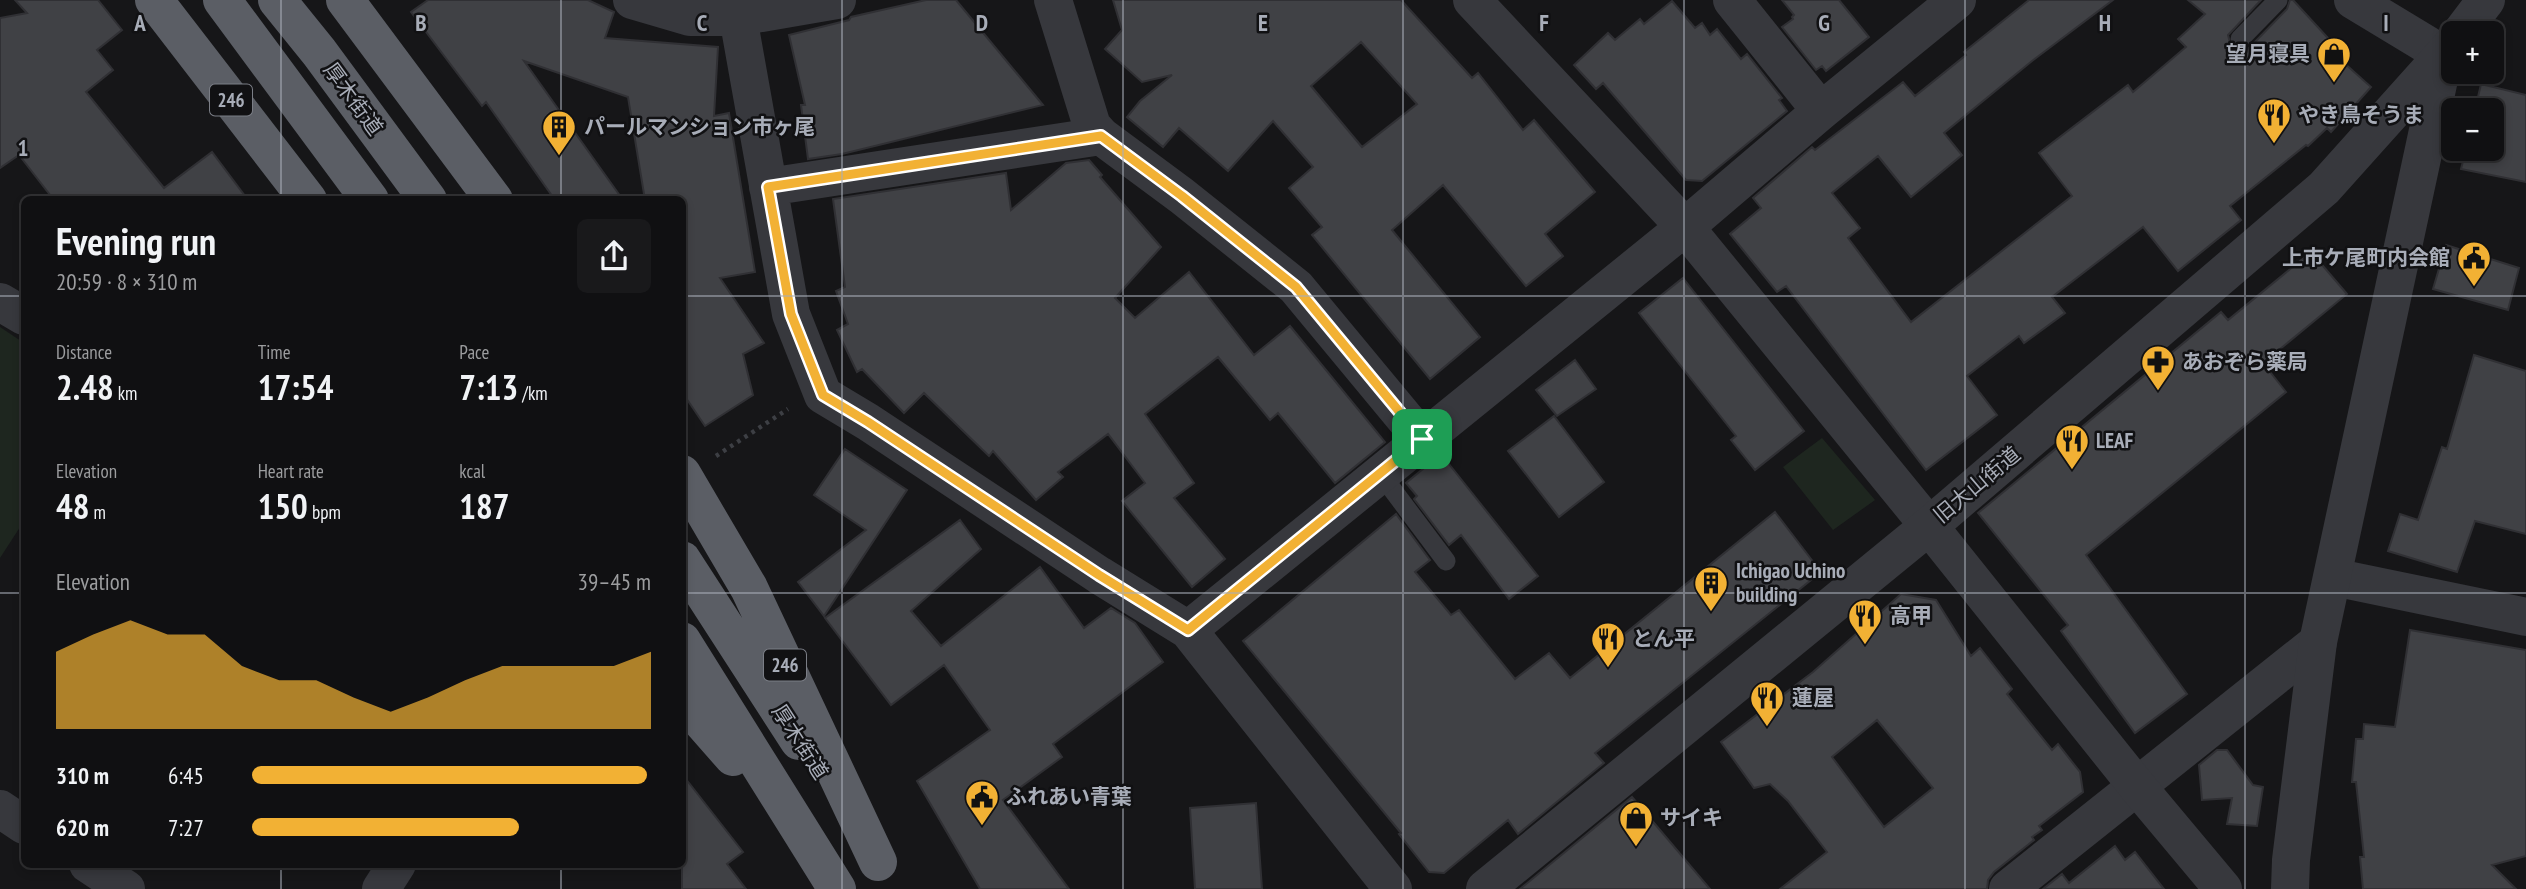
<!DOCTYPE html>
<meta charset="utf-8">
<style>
body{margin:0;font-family:"PT Sans Narrow","Noto Sans JP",sans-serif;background:#19191b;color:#f1f3f6;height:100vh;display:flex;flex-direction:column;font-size:26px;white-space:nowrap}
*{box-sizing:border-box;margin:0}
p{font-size:23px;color:#9c9d9f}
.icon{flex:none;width:38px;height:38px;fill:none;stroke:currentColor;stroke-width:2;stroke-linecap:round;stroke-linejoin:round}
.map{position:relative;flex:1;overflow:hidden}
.panel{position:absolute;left:21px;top:196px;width:665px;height:672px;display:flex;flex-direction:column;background:#101012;border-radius:10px;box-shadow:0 4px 10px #0003,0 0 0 2px #303032}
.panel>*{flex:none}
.buttons{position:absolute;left:2441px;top:21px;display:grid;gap:14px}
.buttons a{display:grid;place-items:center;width:63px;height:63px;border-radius:10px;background:#101012;box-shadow:0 4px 10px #0003,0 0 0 2px #303032;font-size:35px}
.pin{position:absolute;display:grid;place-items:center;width:60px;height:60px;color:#fff;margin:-30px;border-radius:14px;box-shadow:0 4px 10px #0006}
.round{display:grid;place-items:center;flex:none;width:74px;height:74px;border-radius:10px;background:#19191b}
.head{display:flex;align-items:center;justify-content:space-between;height:119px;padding:0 35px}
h1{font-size:38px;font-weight:600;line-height:52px}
.metrics{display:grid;grid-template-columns:repeat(3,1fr);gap:10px;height:119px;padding:7px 35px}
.metrics div{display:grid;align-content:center}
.metrics b{font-size:35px;font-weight:600}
.metrics small{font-size:19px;font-weight:400}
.metrics p{font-size:19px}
.chart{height:196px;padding:14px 35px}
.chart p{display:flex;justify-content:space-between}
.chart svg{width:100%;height:126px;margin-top:7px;fill:#f2b134;opacity:.7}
ul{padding:0 35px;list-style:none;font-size:23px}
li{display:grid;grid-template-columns:112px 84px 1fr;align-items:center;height:52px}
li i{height:18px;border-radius:9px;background:#f2b134}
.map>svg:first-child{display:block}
</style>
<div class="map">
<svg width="2526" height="889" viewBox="0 0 2526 889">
<rect width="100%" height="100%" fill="#161618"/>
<!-- green -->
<path fill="#1e261f" d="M 0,327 L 24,343 L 24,521 L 0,558 Z
M 1822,438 L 1875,500 L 1833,530 L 1783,467 Z"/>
<!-- building -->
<path fill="#404145" stroke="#303034" stroke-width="2" fill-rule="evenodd" d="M 15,0 L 98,0 L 122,30 L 97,50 L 113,70 L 86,92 L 164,188 L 212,152 L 248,200 L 54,200 L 19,155 L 0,168 L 0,18 L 27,13 Z
M 428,0 L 588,0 L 614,12 L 605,38 L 718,47 L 714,116 L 729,113 L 755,272 L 720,278 L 764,343 L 743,354 L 753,395 L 705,426 L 682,392 L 682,200 L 645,200 L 628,97 L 524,61 L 623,200 L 555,200 L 486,102 L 482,106 L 411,12 Z
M 926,0 L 956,0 L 1043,105 L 842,154 L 808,159 L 801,105 L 805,105 L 789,35 L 849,20 L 851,17 Z
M 1113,0 L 1401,0 L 1472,78 L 1478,73 L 1523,130 L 1534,120 L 1595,192 L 1545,234 L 1563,256 L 1526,286 L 1443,185 L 1392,230 L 1480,337 L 1430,379 L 1312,235 L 1322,227 L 1289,188 L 1313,167 L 1273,121 L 1228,171 L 1179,128 L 1163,147 L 1127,117 L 1140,101 L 1172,75 L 1142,82 L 1105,49 L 1122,30 ZM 1361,42 L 1417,104 L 1362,147 L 1311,86 Z
M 1782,0 L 1839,0 L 1869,37 L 1826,71 L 1822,66 L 1816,70 L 1782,27 L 1793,19 L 1792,17 L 1794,15 Z
M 2029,0 L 2113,0 L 2032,61 L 1944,133 L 1962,155 L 1911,197 L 1878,156 L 1832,193 L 1860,228 L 1848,238 L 1911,322 L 2072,196 L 2039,153 L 2128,85 L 2133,92 L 2186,47 L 2178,39 L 2205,14 L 2188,0 L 2261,0 L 2228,35 L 2231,47 L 2238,51 L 2249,48 L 2287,9 L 2290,0 L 2293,0 L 2338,49 L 2333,53 L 2371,87 L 2331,132 L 2327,128 L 2308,146 L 2306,145 L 2230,206 L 2241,220 L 2178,271 L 2143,227 L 2052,297 L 2065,313 L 2024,343 L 2019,336 L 1967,376 L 1997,415 L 1926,470 L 1786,286 L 1777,292 L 1730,234 L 1761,208 L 1753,198 L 1812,147 L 1815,150 L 1903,82 L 1915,96 L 1966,55 L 1964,52 Z
M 1672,1 L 1695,28 L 1702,23 L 1710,35 L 1717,29 L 1741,59 L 1747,54 L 1782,98 L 1779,100 L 1787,111 L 1702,181 L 1686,180 L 1603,83 L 1596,89 L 1574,65 L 1608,33 L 1615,40 L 1640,19 L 1644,24 Z
M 2481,84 L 2526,95 L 2526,182 L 2461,169 L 2466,149 L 2492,149 L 2492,110 L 2475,110 Z
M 1089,160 L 1102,175 L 1100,177 L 1161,247 L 1115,298 L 1135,318 L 1189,272 L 1254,355 L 1290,326 L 1385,442 L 1335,483 L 1278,413 L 1270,420 L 1218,357 L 1145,414 L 1194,483 L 1174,498 L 1225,559 L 1192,587 L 1122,501 L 1145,483 L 1108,434 L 1058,472 L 1063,477 L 1036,500 L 993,451 L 989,456 L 924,393 L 904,413 L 862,369 L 857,372 L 837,330 L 848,324 L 836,291 L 845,287 L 833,199 L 1006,173 L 1011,210 L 1066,163 Z
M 2446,245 L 2519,268 L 2508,310 L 2433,289 Z
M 2311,252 L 2347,294 L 2263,363 L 2286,392 L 2086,555 L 2187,694 L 2135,733 L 2061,631 L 2068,625 L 1978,513 L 2221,312 L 2228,320 Z
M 1683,278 L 1804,431 L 1755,470 L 1731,440 L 1736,436 L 1639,313 Z
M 2474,355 L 2526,371 L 2526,534 L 2475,521 L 2457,572 L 2388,551 L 2400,514 L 2418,520 L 2442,447 L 2447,449 Z
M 1575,360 L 1596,389 L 1557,416 L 1536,390 Z
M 1554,416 L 1604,482 L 1559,517 L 1508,451 Z
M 845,449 L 907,490 L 824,616 L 798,582 L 866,530 L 814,495 Z
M 1441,454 L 1538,576 L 1509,599 L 1461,535 L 1449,545 L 1414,499 L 1417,496 L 1406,483 Z
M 1775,512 L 1821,572 L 1595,753 L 1604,763 L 1518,834 L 1508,820 L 1444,873 L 1429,872 L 1399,834 L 1401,833 L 1243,641 L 1396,514 L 1430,560 L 1415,572 L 1451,615 L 1459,610 L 1515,679 L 1549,653 L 1570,678 Z
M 960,520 L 981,549 L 911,611 L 941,646 L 1040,567 L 1084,628 L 1111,608 L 1135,623 L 1163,662 L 1053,744 L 1062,757 L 1003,800 L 1069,889 L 980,889 L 917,781 L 990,730 L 944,665 L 891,705 L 825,618 Z
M 1901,594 L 1936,600 L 1971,656 L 1980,648 L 2012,689 L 2007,694 L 2052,750 L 2058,744 L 2080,772 L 2083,792 L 2039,826 L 2042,830 L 2032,837 L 2034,840 L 1994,872 L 1988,880 L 1987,889 L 1780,889 L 1827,852 L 1788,801 L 1770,784 L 1754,788 L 1721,742 L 1813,672 ZM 1877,720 L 1933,788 L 1884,827 L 1832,757 Z
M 2410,630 L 2526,650 L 2526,856 L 2492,865 L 2516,889 L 2363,889 L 2360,857 L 2364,857 L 2356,782 L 2352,782 L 2356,739 L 2363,739 L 2364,724 L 2395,727 Z
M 2217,750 L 2227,750 L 2253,785 L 2263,787 L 2257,826 L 2227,824 L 2232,798 L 2202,800 L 2199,765 Z
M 682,774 L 743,852 L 727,864 L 746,889 L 682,889 Z
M 1632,797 L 1710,889 L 1520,889 Z
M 1256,803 L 1262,889 L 1195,889 L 1190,808 Z
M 2115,846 L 2125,860 L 2135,852 L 2164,889 L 2043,889 L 2062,874 L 2069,883 Z"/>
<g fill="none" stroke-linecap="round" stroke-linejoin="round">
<!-- path -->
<path stroke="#3d3f44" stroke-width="4.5" stroke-dasharray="3.5 5" stroke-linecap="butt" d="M 716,456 L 788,409"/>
<!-- service -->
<path stroke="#37383d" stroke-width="19" d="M 2240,39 L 2278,0
M 1380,473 L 1446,561"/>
<!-- minor -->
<path stroke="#37383d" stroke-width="38" d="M 632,0 L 690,17 L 738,17 L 837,0
M 735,0 L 791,314 L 823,395 L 868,422 L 1099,575 L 1188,630 L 1393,889
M 1053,0 L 1092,126 L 1101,136 L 1182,196 L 1296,287 L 1422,439
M 1472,0 L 1685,227 L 1929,526
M 1732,0 L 1821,111
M 2353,0 L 2444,55
M 768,187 L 1101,136
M 0,302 L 24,316
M 2333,577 L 2526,617
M 1188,630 L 1685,227 L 1821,111 L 1957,0
M 381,889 L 397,864
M 2008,889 L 2318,642"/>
<!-- tertiary -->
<path stroke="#37383d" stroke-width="38" d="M 2461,33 L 2486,0
M 1929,526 L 2136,785 L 2223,889
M 0,809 L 24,825
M 88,864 L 126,889
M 1485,889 L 1929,526 L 2324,188 L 2454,43
M 2290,889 L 2291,860 L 2318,642 L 2444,56"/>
<!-- trunk -->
<path stroke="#5b5e65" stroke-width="38" d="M 154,0 L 308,200
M 222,0 L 370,200
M 277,0 L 319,52 L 428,200
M 345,0 L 494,200
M 682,474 L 749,588 L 878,862
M 682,560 L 799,741
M 682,641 L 837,889
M 682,699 L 733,757"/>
</g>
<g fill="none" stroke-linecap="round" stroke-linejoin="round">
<!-- route casing -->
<g stroke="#fff" stroke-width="14">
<path id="route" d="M 1101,136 L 1182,196 L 1296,287 L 1422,439 L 1188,630 L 1099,575 L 868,422 L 823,395 L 791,314 L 768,187 Z"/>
</g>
<!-- route -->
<use href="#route" stroke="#f2b134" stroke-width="9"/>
</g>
<!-- grid -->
<path fill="none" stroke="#a8adb8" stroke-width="2" stroke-opacity="0.55" d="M 281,0 L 281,200M 561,0 L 561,200M 842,0 L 842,889M 1123,0 L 1123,889M 1403,0 L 1403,889M 1684,0 L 1684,889M 1965,0 L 1965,889M 2245,0 L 2245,889M 0,296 L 24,296M 682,296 L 2526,296M 0,593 L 24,593M 682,593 L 2526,593M 281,864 L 281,889M 561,864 L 561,889"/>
<!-- icons -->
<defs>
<g id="shop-pin" transform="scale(1.75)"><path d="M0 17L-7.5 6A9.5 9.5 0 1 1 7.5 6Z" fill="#f2b134" stroke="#111113"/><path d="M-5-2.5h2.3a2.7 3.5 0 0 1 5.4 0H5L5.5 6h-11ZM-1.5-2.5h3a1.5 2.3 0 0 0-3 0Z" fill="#111"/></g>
<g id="restaurant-pin" transform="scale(1.75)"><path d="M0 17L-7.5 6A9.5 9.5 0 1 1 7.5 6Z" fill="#f2b134" stroke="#111113"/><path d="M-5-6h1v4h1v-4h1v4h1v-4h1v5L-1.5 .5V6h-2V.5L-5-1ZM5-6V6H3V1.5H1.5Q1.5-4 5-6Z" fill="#111"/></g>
<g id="building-pin" transform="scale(1.75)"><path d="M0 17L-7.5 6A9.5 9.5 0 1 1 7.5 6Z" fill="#f2b134" stroke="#111113"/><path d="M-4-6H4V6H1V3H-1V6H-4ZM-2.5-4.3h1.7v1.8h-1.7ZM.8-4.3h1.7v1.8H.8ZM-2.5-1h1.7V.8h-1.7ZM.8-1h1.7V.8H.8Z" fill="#111"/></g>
<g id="civic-pin" transform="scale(1.75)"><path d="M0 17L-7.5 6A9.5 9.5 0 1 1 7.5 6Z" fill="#f2b134" stroke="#111113"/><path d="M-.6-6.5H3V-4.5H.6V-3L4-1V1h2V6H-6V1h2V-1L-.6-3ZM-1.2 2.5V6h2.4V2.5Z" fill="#111"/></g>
<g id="pharmacy-pin" transform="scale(1.75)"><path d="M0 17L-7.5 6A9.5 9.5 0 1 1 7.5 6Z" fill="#f2b134" stroke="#111113"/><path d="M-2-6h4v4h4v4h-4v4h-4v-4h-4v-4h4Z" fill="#111"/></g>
</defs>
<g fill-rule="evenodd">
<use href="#shop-pin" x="2334" y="54"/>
<use href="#restaurant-pin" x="2274" y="115"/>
<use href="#building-pin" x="559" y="127"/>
<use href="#civic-pin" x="2474" y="258"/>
<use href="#pharmacy-pin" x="2158" y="362"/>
<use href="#restaurant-pin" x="2072" y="441"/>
<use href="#building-pin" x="1711" y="583"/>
<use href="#restaurant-pin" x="1865" y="616"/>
<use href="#restaurant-pin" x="1608" y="639"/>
<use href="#restaurant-pin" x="1767" y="698"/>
<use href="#civic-pin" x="982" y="797"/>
<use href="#shop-pin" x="1636" y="818"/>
</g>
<g text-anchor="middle" stroke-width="5" stroke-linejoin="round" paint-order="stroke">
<!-- shield labels -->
<g fill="#111113" stroke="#7b7e86" stroke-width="2">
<rect x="210" y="84.5" width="42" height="31" rx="5"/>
<rect x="764" y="649.5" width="42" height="31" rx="5"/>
</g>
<g font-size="19" font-weight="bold" fill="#a8adb8">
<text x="231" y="107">246</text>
<text x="785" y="672">246</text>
</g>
<!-- poi labels -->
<g font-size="21" font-weight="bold" fill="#a8adb8" stroke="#111113" text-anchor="start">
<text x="2310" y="61" text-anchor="end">望月寝具</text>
<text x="2298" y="122">やき鳥そうま</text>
<text x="584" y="134">パールマンション市ヶ尾</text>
<text x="2450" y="265" text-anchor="end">上市ケ尾町内会館</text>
<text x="2182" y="369">あおぞら薬局</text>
<text x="2096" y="448">LEAF</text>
<text x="1736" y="578">Ichigao Uchino<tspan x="1736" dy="24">building</tspan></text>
<text x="1890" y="623">高甲</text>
<text x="1632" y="646">とん平</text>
<text x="1792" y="705">蓮屋</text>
<text x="1006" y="804">ふれあい青葉</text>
<text x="1660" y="825">サイキ</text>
</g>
<!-- street labels -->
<g font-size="21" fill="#a8adb8" stroke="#111113">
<text transform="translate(353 99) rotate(54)" y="7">厚木街道</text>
<text transform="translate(1977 485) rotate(-40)" y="7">旧大山街道</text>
<text transform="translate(800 742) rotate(57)" y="7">厚木街道</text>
</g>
</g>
<g font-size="23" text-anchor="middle" font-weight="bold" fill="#a8adb8" stroke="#111113" stroke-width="5" stroke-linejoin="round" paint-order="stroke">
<text x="140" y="31">A</text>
<text x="421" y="31">B</text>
<text x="702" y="31">C</text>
<text x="982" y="31">D</text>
<text x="1263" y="31">E</text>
<text x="1544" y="31">F</text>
<text x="1824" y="31">G</text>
<text x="2105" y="31">H</text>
<text x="2386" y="31">I</text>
<text x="23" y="156">1</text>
</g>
</svg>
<div class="buttons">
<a>+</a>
<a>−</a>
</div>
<div class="pin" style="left:1422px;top:439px;background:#1e9e55"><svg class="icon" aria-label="arrive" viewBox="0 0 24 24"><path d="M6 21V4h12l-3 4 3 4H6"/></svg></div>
<section class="panel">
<div class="head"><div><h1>Evening run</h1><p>20:59 · 8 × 310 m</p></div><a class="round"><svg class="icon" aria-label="share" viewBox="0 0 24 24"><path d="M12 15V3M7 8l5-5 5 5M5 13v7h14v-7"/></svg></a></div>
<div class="metrics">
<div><p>Distance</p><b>2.48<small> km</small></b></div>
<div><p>Time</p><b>17:54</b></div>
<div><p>Pace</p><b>7:13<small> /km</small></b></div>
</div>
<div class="metrics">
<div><p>Elevation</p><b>48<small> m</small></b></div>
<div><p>Heart rate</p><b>150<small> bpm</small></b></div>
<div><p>kcal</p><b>187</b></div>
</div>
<div class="chart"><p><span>Elevation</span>39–45 m</p>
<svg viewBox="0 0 160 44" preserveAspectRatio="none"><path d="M0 44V17L10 11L20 6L30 11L40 11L50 22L60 27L70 27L80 33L90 38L100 33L110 27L120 22L130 22L140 22L150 22L160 17V44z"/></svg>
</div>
<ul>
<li><b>310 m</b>6:45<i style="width:99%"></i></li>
<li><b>620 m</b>7:27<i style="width:67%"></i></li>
</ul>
</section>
</div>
